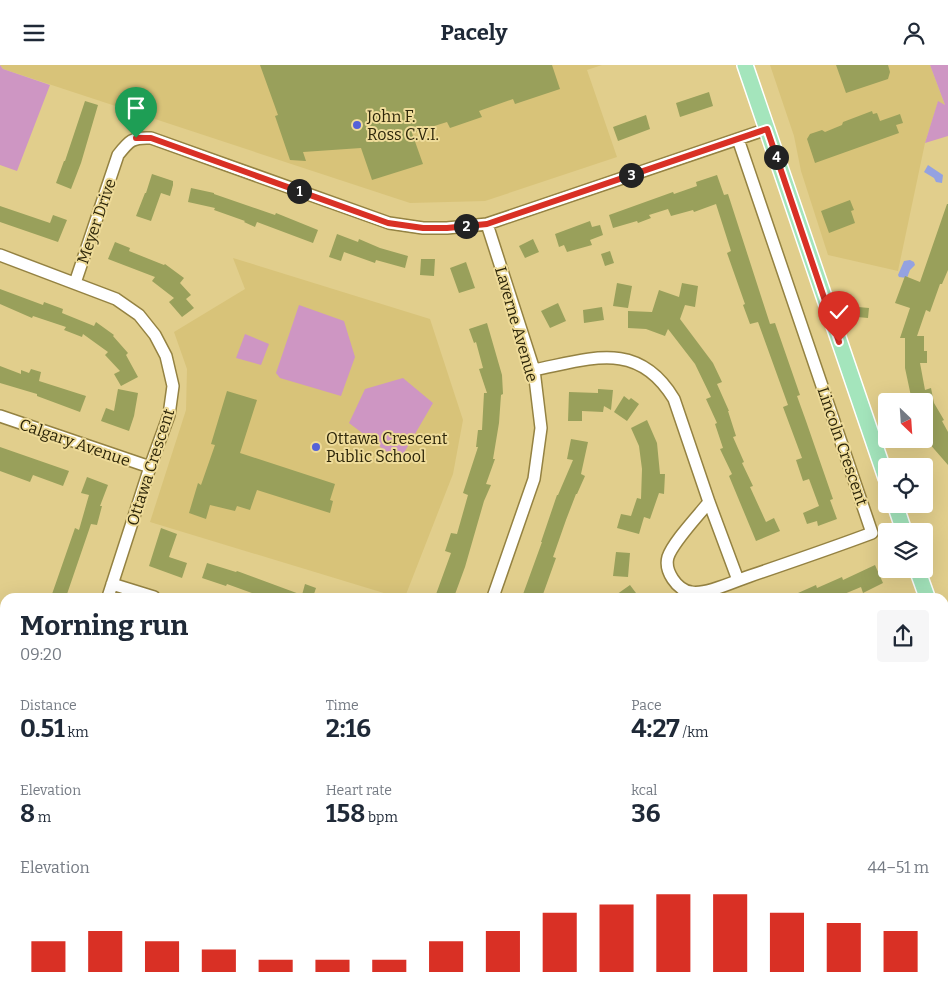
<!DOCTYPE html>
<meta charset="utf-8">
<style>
body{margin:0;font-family:Bitter,serif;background:#f6f6f7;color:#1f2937;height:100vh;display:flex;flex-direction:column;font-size:19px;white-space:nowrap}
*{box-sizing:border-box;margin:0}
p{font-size:16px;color:#747a83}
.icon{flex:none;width:28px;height:28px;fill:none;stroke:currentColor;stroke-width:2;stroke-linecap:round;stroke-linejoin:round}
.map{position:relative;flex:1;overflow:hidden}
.panel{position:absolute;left:0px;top:528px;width:949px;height:406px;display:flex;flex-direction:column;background:#fff;border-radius:15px 15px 0 0;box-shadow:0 5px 20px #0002}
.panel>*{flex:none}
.needle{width:32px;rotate:155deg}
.buttons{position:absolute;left:878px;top:328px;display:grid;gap:10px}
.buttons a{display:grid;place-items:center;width:55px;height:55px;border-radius:5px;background:#fff;box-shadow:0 5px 20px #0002;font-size:25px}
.pin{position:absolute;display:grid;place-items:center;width:42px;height:42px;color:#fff;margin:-51px -21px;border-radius:50% 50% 50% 0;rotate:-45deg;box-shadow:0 0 5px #0007}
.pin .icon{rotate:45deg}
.km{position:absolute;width:25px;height:25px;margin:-12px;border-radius:50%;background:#222;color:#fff;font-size:14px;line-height:25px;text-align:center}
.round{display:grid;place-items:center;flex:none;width:52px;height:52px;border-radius:5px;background:#f6f6f7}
.overview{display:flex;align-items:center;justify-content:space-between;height:85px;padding:0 20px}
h1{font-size:28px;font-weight:700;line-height:38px}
.figures{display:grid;grid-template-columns:repeat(3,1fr);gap:8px;height:85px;padding:5px 20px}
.figures div{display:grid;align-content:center}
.figures b{font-size:25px;font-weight:700}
.figures small{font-size:14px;font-weight:400}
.figures p{font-size:14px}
.chart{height:140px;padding:10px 20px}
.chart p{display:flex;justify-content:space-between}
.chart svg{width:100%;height:90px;margin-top:5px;stroke:#d93025;stroke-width:6}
header{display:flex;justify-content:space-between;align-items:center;height:65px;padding:0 20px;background:#fff;font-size:22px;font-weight:700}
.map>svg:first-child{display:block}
</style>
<header><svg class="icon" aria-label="menu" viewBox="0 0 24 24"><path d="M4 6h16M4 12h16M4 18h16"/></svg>Pacely<svg class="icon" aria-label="person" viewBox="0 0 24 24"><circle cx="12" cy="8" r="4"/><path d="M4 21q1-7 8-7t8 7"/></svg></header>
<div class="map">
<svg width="948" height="933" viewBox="0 0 948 933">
<rect width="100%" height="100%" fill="#e1ce8c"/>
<!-- built -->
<path fill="#d8c379" d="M 0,0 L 602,0 L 587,5 L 617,92 L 485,136 L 410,138 L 3,4 Z
M 770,0 L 930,0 L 945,40 L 938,37 L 925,78 L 898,206 L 828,190 L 801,106 L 794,71 Z
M 233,193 L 430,254 L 463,355 L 453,409 L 405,532 L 397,532 L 150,457 L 186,345 L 187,304 L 174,267 L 245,224 Z"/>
<!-- green -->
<path fill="#ce96c3" d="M 0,0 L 3,4 L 50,20 L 17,106 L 0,100 Z
M 930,0 L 948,0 L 948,71 L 925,78 L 938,36 L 945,40 Z
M 299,240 L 344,256 L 355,292 L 341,331 L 280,313 L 276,308 Z
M 245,269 L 269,279 L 261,300 L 236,293 Z
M 403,313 L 433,338 L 401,393 L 395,393 L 349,358 L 365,324 Z"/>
<!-- water -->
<path fill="#94a2e1" d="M 928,100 L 943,110 L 942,118 L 936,117 L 934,113 L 924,107 Z
M 910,195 L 914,197 L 915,200 L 910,205 L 907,213 L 899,212 L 898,210 L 904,196 Z"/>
<!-- building -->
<path fill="#99a05b" d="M 260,0 L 552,0 L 560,24 L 515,39 L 513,34 L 479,46 L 482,52 L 450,63 L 447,57 L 412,68 L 423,99 L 372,115 L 361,83 L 303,87 L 306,96 L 290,95 L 275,51 L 278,50 Z
M 836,0 L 888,0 L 890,7 L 888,14 L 846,28 Z
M 709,27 L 713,41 L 680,52 L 676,38 Z
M 85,36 L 98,40 L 81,98 L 71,124 L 56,118 L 64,96 L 65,96 Z
M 872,46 L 873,49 L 877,48 L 880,56 L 900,49 L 903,58 L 896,60 L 899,68 L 815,98 L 807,74 L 810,69 L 822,65 L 825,67 L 842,60 L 843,57 Z
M 646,50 L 650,64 L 618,76 L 613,62 Z
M 152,109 L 173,116 L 173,120 L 170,131 L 161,128 L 151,156 L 136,151 L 145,128 L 146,128 Z
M 717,110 L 724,130 L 728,129 L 770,259 L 775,258 L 800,330 L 797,331 L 806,356 L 833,434 L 830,435 L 837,454 L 818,461 L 817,456 L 807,459 L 803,448 L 819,441 L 809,414 L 803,416 L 796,395 L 802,393 L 783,342 L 788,340 L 758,257 L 750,259 L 743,240 L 745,239 L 727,188 L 731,186 L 716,139 L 694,147 L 693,145 L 671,151 L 668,144 L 649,150 L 651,153 L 638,158 L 637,156 L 613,163 L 609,150 L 673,127 L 674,129 L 697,121 L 696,117 Z
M 191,123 L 214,128 L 214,129 L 275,150 L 276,148 L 318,165 L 313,178 L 257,157 L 255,162 L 244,157 L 245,156 L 214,145 L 215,143 L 188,137 Z
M 850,135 L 854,145 L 851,146 L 855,158 L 829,168 L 821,146 Z
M 947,139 L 948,139 L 948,205 L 942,219 L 940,219 L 930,247 L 926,245 L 917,271 L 924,271 L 924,286 L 927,286 L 927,298 L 920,298 L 925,325 L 931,323 L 934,338 L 944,355 L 942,356 L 948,367 L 948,400 L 928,377 L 924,380 L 924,336 L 912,336 L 905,303 L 905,273 L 900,273 L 910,243 L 895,238 L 905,211 L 920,217 Z
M 0,141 L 50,158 L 53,150 L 67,155 L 58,177 L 0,157 Z
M 590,156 L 592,162 L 600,160 L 603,170 L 590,175 L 592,180 L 567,187 L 564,180 L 559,182 L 555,169 Z
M 337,169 L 358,177 L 359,174 L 380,183 L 408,191 L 405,203 L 376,195 L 375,198 L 344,187 L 341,196 L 329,192 Z
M 533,174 L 539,187 L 525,193 L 519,181 Z
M 115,177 L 130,183 L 129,186 L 164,200 L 165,199 L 184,213 L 180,218 L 191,230 L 186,234 L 194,243 L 182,252 L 169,237 L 174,233 L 152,216 L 155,212 L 108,194 Z
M 610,186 L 614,198 L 605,201 L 601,189 Z
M 421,194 L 435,194 L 434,211 L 420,210 Z
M 466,197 L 475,223 L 459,228 L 450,203 Z
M 617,218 L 632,221 L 628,243 L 613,241 Z
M 682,218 L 698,221 L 695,242 L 685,240 L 680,254 L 713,298 L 722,317 L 717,319 L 729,346 L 728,346 L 736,371 L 733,372 L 744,397 L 742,398 L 753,421 L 750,422 L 766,457 L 774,453 L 780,466 L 756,476 L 729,411 L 732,409 L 720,384 L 723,383 L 715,359 L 717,358 L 706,334 L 711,332 L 695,299 L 668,264 L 665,271 L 646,264 L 628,263 L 628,246 L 652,247 L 659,225 L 679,232 Z
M 0,224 L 43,240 L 44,237 L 63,244 L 62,248 L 94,261 L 96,257 L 114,270 L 113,271 L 128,288 L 126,290 L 138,312 L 121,321 L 114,309 L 120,306 L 105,290 L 108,287 L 83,269 L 82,272 L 64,265 L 66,262 L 33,251 L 32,253 L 0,239 Z
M 558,238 L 566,256 L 550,263 L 541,246 Z
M 602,242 L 604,255 L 584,258 L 583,245 Z
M 858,242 L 869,243 L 868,253 L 857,252 Z
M 487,258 L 502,310 L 503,329 L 501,330 L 499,358 L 493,394 L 495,394 L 486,419 L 491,420 L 484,436 L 465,502 L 454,532 L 435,532 L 451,488 L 445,486 L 451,468 L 457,469 L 468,430 L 463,428 L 478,382 L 476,382 L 478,365 L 482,365 L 484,328 L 487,328 L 479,304 L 483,303 L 476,277 L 474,278 L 469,264 Z
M 0,301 L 21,309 L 21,305 L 29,308 L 31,304 L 41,307 L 39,316 L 86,331 L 80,347 L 37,331 L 37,329 L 0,318 Z
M 118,324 L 138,328 L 134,351 L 129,366 L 101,356 L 106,343 L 114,346 Z
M 598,324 L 613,325 L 611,345 L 604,341 L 603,347 L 582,346 L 582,356 L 568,356 L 569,327 L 598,328 Z
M 227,326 L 257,335 L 240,388 L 335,419 L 330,435 L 333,436 L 330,448 L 257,425 L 250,445 L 237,441 L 235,446 L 210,440 L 206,454 L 189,448 L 198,418 L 201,420 L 215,380 L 211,379 Z
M 624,331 L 629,335 L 631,333 L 639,339 L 627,356 L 614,347 Z
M 647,355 L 657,378 L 660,409 L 665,409 L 664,429 L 659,428 L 650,454 L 644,452 L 639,469 L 617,463 L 621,449 L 631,451 L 637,433 L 641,434 L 642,404 L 639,381 L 631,363 Z
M 571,374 L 588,377 L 581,409 L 585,411 L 577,429 L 576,429 L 566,455 L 553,492 L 556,493 L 542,532 L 522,532 L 542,477 L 541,477 L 557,430 L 558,430 L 573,395 L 567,394 Z
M 0,382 L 69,406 L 63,421 L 33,410 L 30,417 L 0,406 Z
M 87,412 L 108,420 L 100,441 L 102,441 L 97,460 L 91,459 L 66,532 L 51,532 L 75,463 L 79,465 L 89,430 L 81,428 Z
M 161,463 L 177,469 L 169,492 L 187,498 L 182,513 L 149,501 Z
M 616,487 L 630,488 L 628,512 L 613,511 Z
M 207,498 L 236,507 L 237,506 L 302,530 L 305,519 L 316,523 L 313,532 L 263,532 L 227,519 L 226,521 L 202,513 Z
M 875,500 L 883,518 L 863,528 L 861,522 L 837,532 L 789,532 L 816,520 L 817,523 L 842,512 L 843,515 Z
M 630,520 L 639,532 L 613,532 Z"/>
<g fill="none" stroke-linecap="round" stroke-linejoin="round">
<!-- minor casing -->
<g stroke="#948242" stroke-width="14">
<path id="minor" d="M 487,159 L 534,305 L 541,363 L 534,414 L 493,532
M 0,190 L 116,234 L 139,250 L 155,270 L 166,291 L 173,321 L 169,350 L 150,402 L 108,532
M 75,218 L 118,90 C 129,76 132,72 151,73 L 389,158 L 423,163 L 447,163 L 487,159 L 767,64
M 534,305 C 590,294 638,274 674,334 L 709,437 L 738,515
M 0,351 L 150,402
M 709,437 C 698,451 673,477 668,492 C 664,506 677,525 691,527 C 706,530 735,516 750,511 C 791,497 832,483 872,468 L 738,74
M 112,519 L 154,532
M 944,611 L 948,609
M 0,670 L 5,671
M 944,915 L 948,927
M 336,933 L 337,929
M 482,933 L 483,929"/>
</g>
<!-- major casing -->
<g stroke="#fff" stroke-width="18">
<path id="major" d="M 745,0 L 886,413
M 895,439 L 904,466
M 917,504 L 927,532
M 944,581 L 948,594
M 0,866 L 5,867
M 182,929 L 194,933
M 136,933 L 138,929"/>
</g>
<!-- minor -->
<use href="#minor" stroke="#fff" stroke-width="11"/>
<!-- major -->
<use href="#major" stroke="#a4e5bc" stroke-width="15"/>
</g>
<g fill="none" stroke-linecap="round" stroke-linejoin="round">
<!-- route casing -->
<g stroke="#fff" stroke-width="10">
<path id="route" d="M 136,73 L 151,73 L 388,158 L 423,163 L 447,163 L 487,159 L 767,64 L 839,277"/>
</g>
<!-- route -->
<use href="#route" stroke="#d93025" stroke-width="6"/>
</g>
<!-- markers -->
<g fill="#5462d9" stroke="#eedb99" stroke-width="2">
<circle cx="357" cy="60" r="5"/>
<circle cx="316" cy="382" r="5"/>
</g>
<g text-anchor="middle" stroke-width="4" stroke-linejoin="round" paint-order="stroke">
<!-- poi labels -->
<g font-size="16" fill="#2c2509" stroke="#eedb99" text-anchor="start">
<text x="367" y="57">John F.<tspan x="367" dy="18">Ross C.V.I.</tspan></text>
<text x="326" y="379">Ottawa Crescent<tspan x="326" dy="18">Public School</tspan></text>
</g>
<!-- street labels -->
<g font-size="16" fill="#2c2509" stroke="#eedb99">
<text transform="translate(96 156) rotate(-71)" y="6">Meyer Drive</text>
<text transform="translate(517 259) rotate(74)" y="6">Laverne Avenue</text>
<text transform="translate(75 377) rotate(19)" y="6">Calgary Avenue</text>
<text transform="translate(843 381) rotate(71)" y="6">Lincoln Crescent</text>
<text transform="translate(150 402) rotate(-72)" y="6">Ottawa Crescent</text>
</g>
</g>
</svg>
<div class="buttons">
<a><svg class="needle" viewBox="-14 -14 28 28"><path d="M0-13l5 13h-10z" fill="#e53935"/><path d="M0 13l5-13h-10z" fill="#747a83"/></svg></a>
<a><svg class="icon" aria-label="locate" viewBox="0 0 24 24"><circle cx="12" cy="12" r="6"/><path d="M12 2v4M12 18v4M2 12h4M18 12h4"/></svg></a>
<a><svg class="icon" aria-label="layers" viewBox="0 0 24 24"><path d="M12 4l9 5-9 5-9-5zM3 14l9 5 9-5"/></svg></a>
</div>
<div class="pin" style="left:136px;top:73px;background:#1e9e55"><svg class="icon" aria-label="arrive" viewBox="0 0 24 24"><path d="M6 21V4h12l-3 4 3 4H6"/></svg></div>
<div class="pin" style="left:839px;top:277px;background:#d93025"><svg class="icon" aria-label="check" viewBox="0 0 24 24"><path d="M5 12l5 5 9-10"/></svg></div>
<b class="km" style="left:299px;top:126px">1</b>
<b class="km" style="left:466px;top:161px">2</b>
<b class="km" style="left:631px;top:110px">3</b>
<b class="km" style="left:776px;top:92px">4</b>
<section class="panel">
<div class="overview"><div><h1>Morning run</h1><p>09:20</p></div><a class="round"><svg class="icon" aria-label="share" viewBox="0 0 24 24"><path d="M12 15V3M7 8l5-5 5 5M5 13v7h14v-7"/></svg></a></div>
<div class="figures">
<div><p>Distance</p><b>0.51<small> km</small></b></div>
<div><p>Time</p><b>2:16</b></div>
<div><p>Pace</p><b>4:27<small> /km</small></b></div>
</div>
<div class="figures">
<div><p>Elevation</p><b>8<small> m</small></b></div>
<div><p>Heart rate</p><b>158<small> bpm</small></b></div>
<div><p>kcal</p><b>36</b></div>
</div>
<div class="chart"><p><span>Elevation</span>44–51 m</p>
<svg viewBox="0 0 160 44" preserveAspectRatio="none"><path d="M5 44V29M15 44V24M25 44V29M35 44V33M45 44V38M55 44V38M65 44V38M75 44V29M85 44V24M95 44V15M105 44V11M115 44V6M125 44V6M135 44V15M145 44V20M155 44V24"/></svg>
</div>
</section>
</div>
